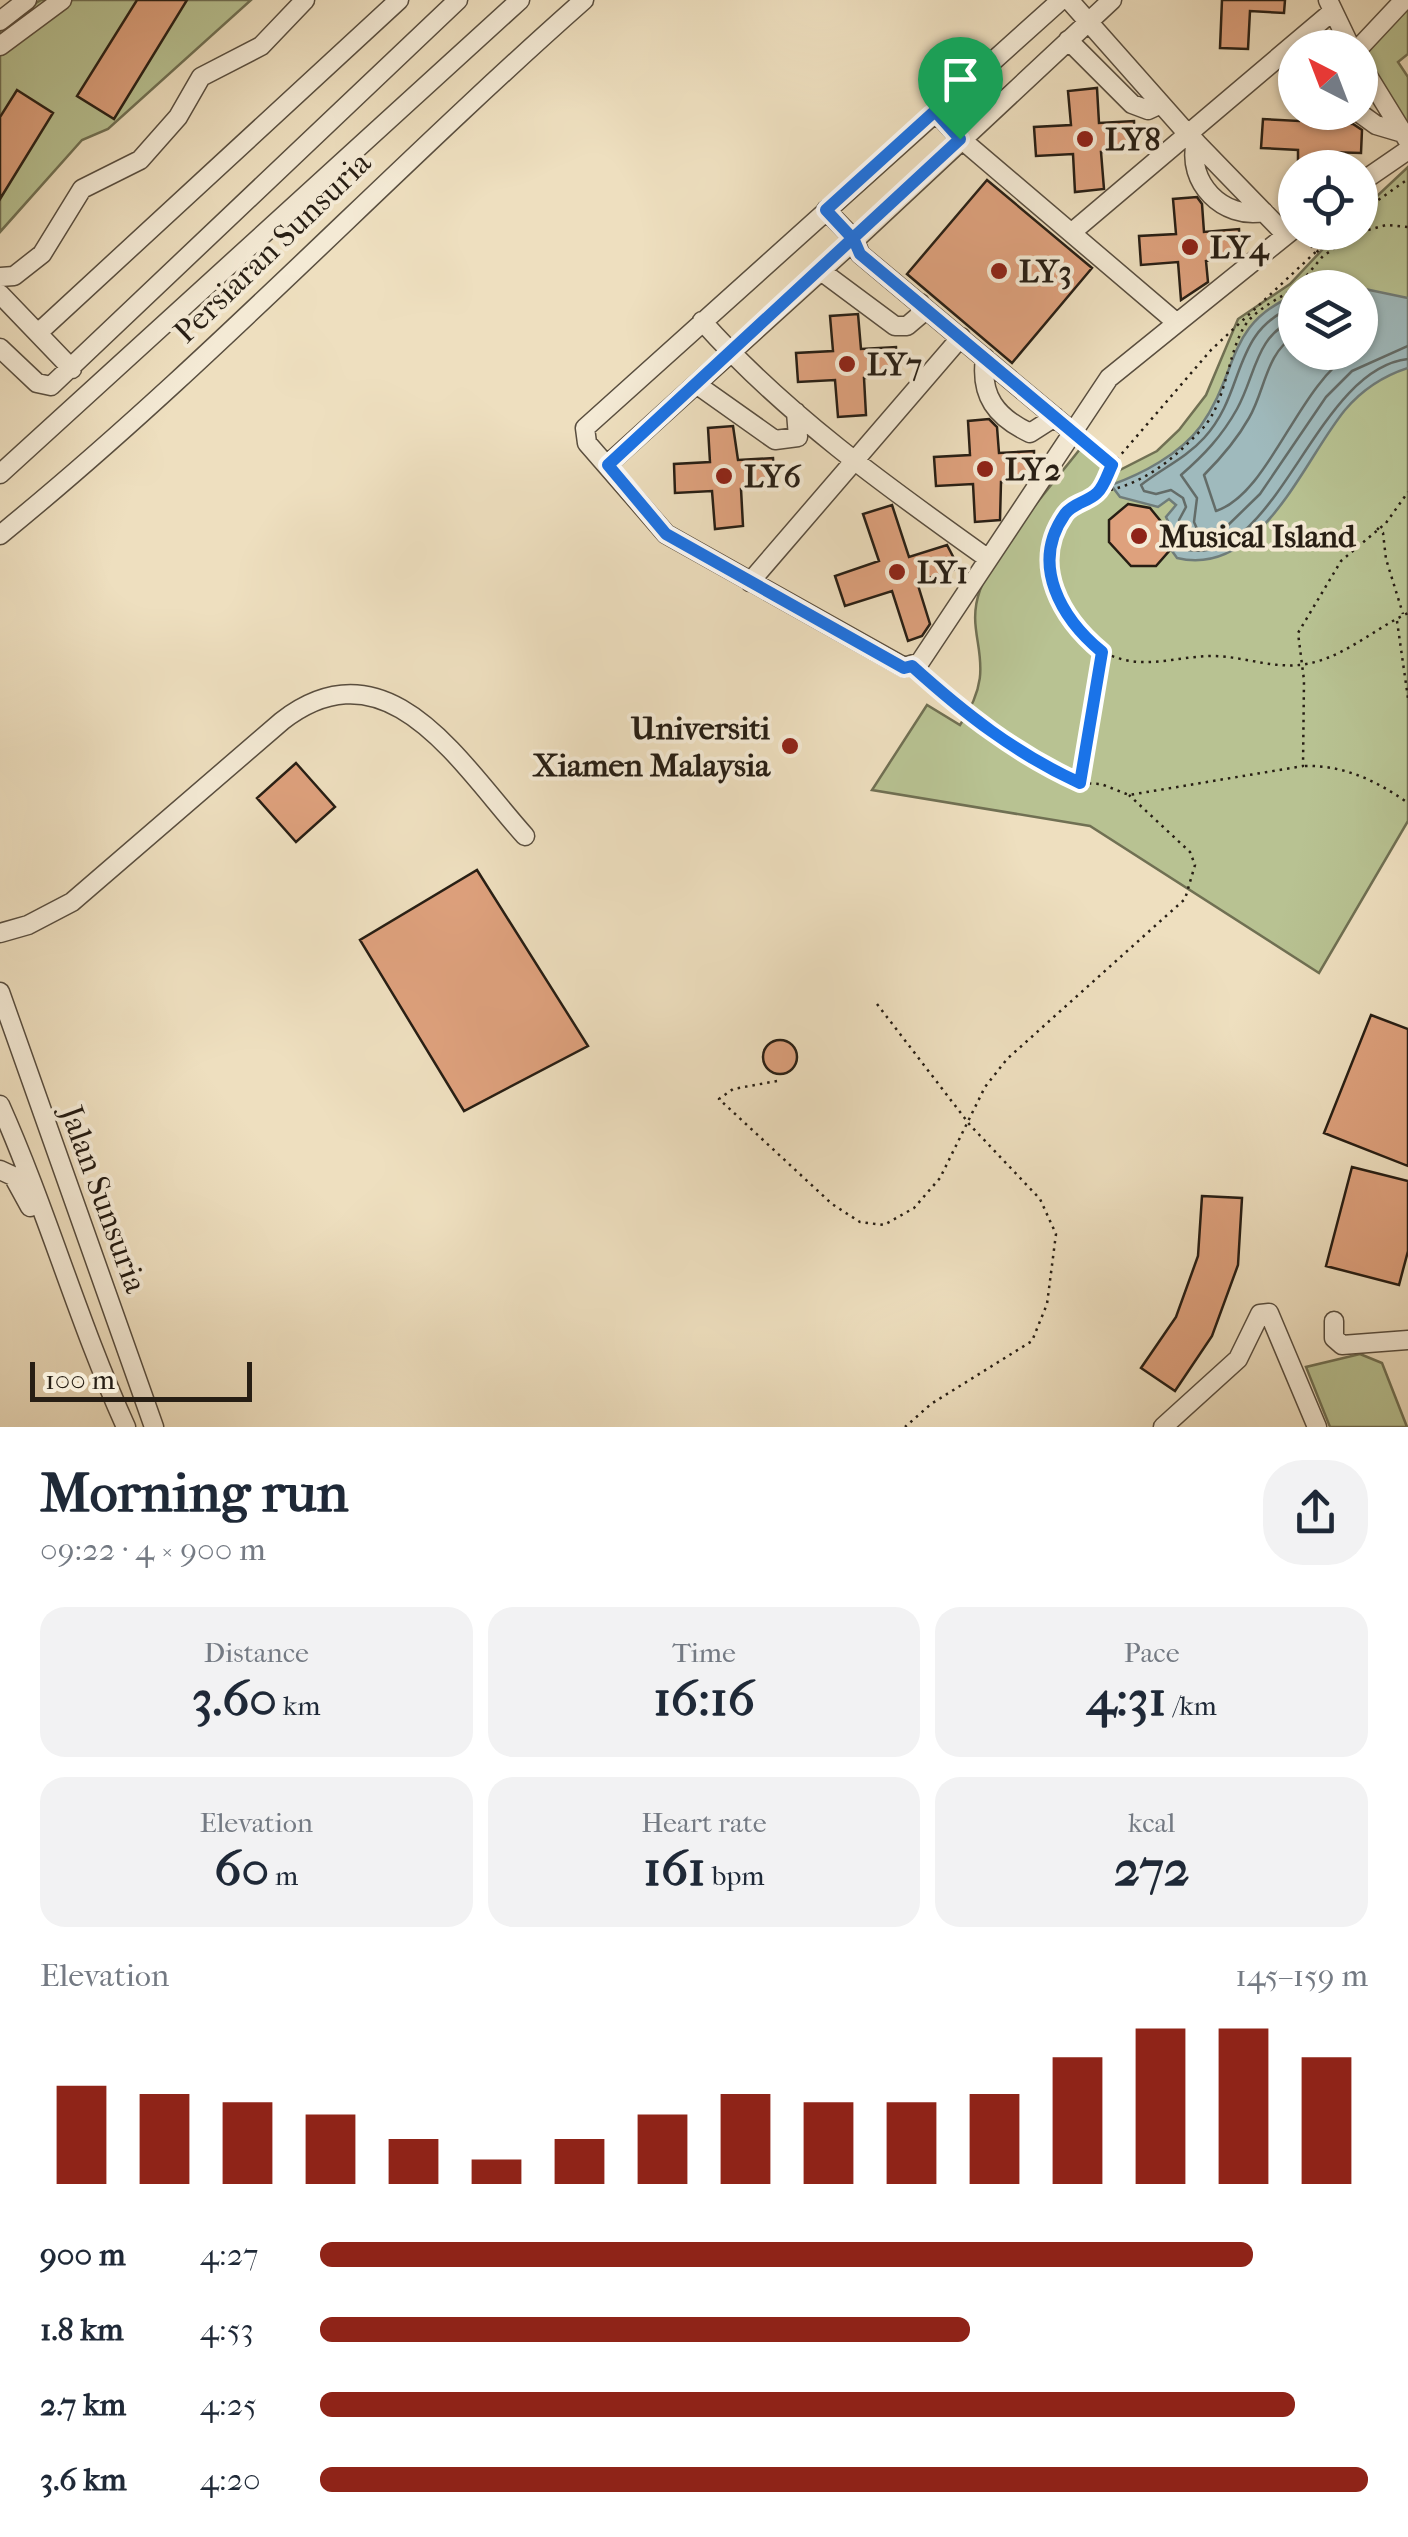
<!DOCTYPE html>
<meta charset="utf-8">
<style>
body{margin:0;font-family:"IM FELL French Canon",serif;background:#f2f2f3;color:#1f2937;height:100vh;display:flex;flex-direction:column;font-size:38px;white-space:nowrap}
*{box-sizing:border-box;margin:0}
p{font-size:32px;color:#747a83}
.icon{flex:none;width:55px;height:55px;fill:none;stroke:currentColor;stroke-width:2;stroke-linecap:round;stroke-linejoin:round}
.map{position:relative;height:1427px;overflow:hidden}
.panel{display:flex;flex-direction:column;background:#fff;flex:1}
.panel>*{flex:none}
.needle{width:65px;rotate:318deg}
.controls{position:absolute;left:1278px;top:30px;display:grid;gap:20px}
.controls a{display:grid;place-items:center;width:100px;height:100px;border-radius:50%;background:#fff;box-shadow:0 2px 8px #0004;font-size:50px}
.scale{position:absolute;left:30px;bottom:25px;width:222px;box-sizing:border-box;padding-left:10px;border:5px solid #271e14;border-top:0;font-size:28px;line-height:35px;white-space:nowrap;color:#271e14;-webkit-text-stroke:8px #f4ead5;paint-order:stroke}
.pin{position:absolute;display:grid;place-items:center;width:85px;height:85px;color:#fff;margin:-102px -42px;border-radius:50% 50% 50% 0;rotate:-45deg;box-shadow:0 0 10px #0007}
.pin .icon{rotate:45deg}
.round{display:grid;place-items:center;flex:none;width:105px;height:105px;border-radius:40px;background:#f2f2f3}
.headline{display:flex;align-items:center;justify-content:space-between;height:170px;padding:0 40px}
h1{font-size:55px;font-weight:700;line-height:75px}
.metrics{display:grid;grid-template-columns:repeat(3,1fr);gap:15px;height:170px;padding:10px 40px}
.metrics div{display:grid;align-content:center;border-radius:25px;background:#f2f2f3;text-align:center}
.metrics b{font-size:50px;font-weight:700}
.metrics small{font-size:28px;font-weight:400}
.metrics p{font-size:28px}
.chart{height:280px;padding:20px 40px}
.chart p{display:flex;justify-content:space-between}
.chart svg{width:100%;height:180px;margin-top:10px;stroke:#8f2418;stroke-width:6}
ul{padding:0 40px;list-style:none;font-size:32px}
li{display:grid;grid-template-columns:160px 120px 1fr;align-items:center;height:75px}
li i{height:25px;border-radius:12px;background:#8f2418}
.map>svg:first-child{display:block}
</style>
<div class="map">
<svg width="1408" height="1427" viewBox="0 0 1408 1427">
<rect width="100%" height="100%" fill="#eedfbf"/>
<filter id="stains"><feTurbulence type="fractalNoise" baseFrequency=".002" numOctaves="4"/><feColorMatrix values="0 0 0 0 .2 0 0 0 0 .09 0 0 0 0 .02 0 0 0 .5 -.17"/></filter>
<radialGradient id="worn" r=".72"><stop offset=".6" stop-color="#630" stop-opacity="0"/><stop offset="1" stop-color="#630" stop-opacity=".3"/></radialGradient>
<!-- green -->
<path fill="#b8c292" stroke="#707053" stroke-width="2.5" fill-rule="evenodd" d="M 41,0 L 251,0 L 108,129 L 82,140 L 0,232 L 0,25 Z
M 1408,0 L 1408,54 L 1398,62 L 1408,77 L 1408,125 L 1360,53 Z
M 1408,167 L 1408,821 L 1319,973 L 1090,826 L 872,790 L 927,705 L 960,725 C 1003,662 962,640 980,590 C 996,548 1052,485 1080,449 L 1112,474 L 1157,451 L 1179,430 L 1206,395 L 1238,319 L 1290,284 L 1338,233 L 1360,232 L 1360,212 ZM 1295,288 L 1360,288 L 1360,352 L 1295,352 Z
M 1360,1354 L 1382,1363 L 1407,1427 L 1330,1427 L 1306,1367 Z"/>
<!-- water -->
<path fill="#9fbabd" stroke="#6f7c79" stroke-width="2.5" d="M 1360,288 L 1408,298 L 1408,368 C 1383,376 1362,390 1345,410 C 1303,461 1260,578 1177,558 L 1172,551 L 1176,538 L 1166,517 L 1176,505 L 1169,499 L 1158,507 L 1120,497 L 1111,485 C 1142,474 1180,454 1200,427 C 1240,371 1225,324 1295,295 L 1295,352 L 1360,352 Z"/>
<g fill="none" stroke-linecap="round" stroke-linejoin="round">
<!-- shore -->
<path stroke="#636c68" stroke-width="2.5" d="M 1295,306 C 1230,332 1247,391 1204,438 C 1186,458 1161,469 1141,485 L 1144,491 L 1156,494 L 1171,490 L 1183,498 L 1186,507 L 1179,520 L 1188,550 C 1278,565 1315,369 1408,359
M 1295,319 C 1255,336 1256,375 1237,409 C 1222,436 1204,455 1181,475 L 1197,498 L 1194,522 L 1201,538 L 1223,530 L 1260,494 L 1326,397 L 1352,371 L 1408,346
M 1295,336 C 1266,352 1265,391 1249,418 C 1236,441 1222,457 1204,475 L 1216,511 C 1270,493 1297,386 1353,352"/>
</g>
<!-- building -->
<path fill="#dea17d" stroke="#271e14" stroke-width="2.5" d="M 137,0 L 187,0 L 114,119 L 77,96 Z
M 1222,0 L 1285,0 L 1284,13 L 1250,11 L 1248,49 L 1220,48 Z
M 1097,88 L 1099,123 L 1134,121 L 1135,150 L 1101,152 L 1104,189 L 1075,192 L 1073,154 L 1036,156 L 1034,127 L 1071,125 L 1068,91 Z
M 17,90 L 53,113 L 0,199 L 0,117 Z
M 1300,112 L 1329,112 L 1328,122 L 1353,124 L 1362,130 L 1361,153 L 1327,152 L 1326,168 L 1298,168 L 1298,150 L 1261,148 L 1263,119 L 1299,121 Z
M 987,180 L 1092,268 L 1012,363 L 907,274 Z
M 1197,197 L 1202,204 L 1204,232 L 1239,229 L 1240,256 L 1206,261 L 1208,282 L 1181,300 L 1178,262 L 1141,265 L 1139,236 L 1176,234 L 1173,199 Z
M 858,314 L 861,349 L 896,347 L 898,376 L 864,378 L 866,415 L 838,417 L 835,380 L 798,382 L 796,353 L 833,351 L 830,316 Z
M 989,419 L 997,427 L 999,453 L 1034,451 L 1034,467 L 1026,481 L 1001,482 L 1000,520 L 975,522 L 973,484 L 936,486 L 934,457 L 970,455 L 968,421 Z
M 733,426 L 738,460 L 773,458 L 775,487 L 741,489 L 743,526 L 715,529 L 712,491 L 675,493 L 674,464 L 710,462 L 708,428 Z
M 1128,504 L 1150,508 L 1168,530 L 1170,550 L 1156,566 L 1131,566 L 1109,542 L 1109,520 Z
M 892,505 L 909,557 L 947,545 L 959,568 L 917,582 L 930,624 L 922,636 L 908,641 L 892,591 L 845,606 L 835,576 L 879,561 L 863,514 Z
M 296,763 L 335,807 L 296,842 L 257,798 Z
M 477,870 L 588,1046 L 464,1111 L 360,940 Z
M 1371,1015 L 1408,1029 L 1408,1166 L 1324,1133 Z
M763 1057a17 17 0 1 1 34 0a17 17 0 1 1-34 0Z
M 1352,1167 L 1408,1181 L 1408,1251 L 1399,1285 L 1326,1266 Z
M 1202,1196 L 1242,1198 L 1238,1265 L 1212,1336 L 1175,1391 L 1141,1368 L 1176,1317 L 1198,1256 Z"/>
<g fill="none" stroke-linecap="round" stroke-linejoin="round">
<!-- minor casing -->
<g stroke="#594e3f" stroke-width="21">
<path id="minor" d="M 1061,0 L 585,428 L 587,443 L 666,534 L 904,667 L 920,662 L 1109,378 L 1177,323
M 1069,0 L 1186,132 L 1286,235
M 1328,0 L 1351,48
M 0,21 L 27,0
M 1068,40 L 1132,104 L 1148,110 L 1161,104
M 0,46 L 62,0
M 1359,48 L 1404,0
M 1360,63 L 1408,141
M 935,111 L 961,139 L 1177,323 L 1295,228
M 1358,112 L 1376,125 L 1403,133
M 1196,142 C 1186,182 1223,220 1264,212
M 1360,183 L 1408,150
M 1071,233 L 1333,11
M 821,271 L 895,326 L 907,326 L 920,315 L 920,303
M 0,277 L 14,276 L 42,254 L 82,189 L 140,160 L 178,117 L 201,77 L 261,46 L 305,0
M 0,294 L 72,369
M 702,321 C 785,414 886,486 987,558
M 38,333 L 399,0
M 0,348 L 37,383 L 51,386 L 458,0
M 985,358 C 980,396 996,417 1030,433 L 1055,417
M 696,384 L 775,440 L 798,437 L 796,412
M 1075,434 L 860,254 L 855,240 L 1112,0
M 607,465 L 855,240 L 826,210
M 0,474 L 520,0
M 0,535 C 204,369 386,175 584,0
M 750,582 L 961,337
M 0,933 L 28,925 L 72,902 L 282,721 C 388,639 461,765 525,836
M 0,992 L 154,1427
M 0,1105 C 47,1210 78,1322 126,1427
M 0,1170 L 13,1176 L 30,1207
M 1334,1321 L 1334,1338 L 1342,1345 L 1408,1340
M 1163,1427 L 1238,1359 L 1260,1314 L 1269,1313 L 1317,1427"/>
</g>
<!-- path -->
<path stroke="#271e14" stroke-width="2.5" stroke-dasharray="2.5 5" stroke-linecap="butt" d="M 1360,213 L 1408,179
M 1361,232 L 1386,225 L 1408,227
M 1305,241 L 1322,255
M 1297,287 L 1323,256 L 1359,232
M 1295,288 C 1281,297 1263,306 1251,318 C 1228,341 1229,399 1203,428 C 1184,448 1163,468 1138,480 C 1111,494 1076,492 1060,522 C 1031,576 1067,647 1125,660 C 1152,666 1181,657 1208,656 C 1239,655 1268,668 1299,665 C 1340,661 1372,630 1408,613
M 1088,445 L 1112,465 L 1098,492
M 1112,465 L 1211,350 L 1337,232
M 1377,528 L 1383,533 L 1386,559 L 1403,614
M 1397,621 L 1408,698
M 927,679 L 963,712 L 1038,764 L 1080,783 L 1101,784 L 1129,795 L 1303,766 L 1304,680 L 1298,633 L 1341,561 L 1386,523 L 1408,492
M 1305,766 C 1344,765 1377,781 1408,803
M 1080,783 L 1101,653
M 877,1004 L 970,1125 L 1040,1199 L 1056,1234 L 1047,1304 L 1032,1341 L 931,1404 L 905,1427
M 777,1081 L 733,1089 L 719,1099 L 832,1204 L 860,1222 L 884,1225 L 914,1208 L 940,1178 L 985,1087 L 1007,1059 L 1185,899 L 1195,865 L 1190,852 L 1129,795"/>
<!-- minor -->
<use href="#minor" stroke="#f4ead5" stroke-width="18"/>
</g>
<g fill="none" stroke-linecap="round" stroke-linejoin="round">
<!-- route casing -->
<g stroke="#fff" stroke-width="20">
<path id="route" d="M 960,139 L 608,465 L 666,534 L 904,668 L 912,666 C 964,713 1016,754 1080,783 L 1102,652 C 1062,619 1029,565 1065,514 C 1073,503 1088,502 1097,493 C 1104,487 1108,473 1112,465 L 860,254 L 854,240 L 826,210 L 935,111 L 960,139"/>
</g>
<!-- route -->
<use href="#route" stroke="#1a73e8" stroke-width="12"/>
</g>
<!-- markers -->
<g fill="#8f2418" stroke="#f4ead5" stroke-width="4">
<circle cx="1085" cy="139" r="10"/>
<circle cx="1190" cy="247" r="10"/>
<circle cx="999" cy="271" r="10"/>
<circle cx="847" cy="364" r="10"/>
<circle cx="985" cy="469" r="10"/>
<circle cx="724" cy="476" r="10"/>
<circle cx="1139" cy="536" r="10"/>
<circle cx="897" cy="572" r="10"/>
<circle cx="790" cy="746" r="10"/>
</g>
<g text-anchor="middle" stroke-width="8" stroke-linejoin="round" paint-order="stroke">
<!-- poi labels -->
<g font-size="32" font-weight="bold" fill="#271e14" stroke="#f4ead5" text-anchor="start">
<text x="1105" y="150">LY8</text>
<text x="1210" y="258">LY4</text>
<text x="1019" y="282">LY3</text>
<text x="867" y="375">LY7</text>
<text x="1005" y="480">LY2</text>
<text x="744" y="487">LY6</text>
<text x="1159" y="547">Musical Island</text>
<text x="917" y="583">LY1</text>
<text x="770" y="739" text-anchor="end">Universiti<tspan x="770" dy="37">Xiamen Malaysia</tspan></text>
</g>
<!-- street labels -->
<g font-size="32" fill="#271e14" stroke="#f4ead5">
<text transform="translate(272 247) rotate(-44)" y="11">Persiaran Sunsuria</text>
<text transform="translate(104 1199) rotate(70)" y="11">Jalan Sunsuria</text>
</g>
</g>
<rect width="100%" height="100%" filter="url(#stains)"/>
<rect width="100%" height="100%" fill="url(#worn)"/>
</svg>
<div class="controls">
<a><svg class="needle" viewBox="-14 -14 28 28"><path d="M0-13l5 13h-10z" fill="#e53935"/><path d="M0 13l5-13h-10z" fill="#747a83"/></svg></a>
<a><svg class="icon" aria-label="locate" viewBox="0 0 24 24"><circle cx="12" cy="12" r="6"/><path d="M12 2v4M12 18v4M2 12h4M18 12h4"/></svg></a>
<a><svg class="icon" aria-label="layers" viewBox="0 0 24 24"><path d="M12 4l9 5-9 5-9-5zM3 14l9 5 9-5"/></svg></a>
</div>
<div class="scale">100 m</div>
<div class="pin" style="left:960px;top:139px;background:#1e9e55"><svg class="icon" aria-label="arrive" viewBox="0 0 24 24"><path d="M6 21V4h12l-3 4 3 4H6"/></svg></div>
</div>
<section class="panel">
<div class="headline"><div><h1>Morning run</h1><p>09:22 · 4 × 900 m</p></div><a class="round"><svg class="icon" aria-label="share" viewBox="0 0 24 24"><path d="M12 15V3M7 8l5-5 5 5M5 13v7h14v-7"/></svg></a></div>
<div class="metrics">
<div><p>Distance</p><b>3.60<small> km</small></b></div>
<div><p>Time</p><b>16:16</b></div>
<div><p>Pace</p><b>4:31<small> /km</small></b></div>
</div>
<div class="metrics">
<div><p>Elevation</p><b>60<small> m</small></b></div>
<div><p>Heart rate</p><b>161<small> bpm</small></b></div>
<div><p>kcal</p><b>272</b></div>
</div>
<div class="chart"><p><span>Elevation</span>145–159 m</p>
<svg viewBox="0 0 160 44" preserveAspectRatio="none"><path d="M5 44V20M15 44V22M25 44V24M35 44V27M45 44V33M55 44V38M65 44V33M75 44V27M85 44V22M95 44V24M105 44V24M115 44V22M125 44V13M135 44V6M145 44V6M155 44V13"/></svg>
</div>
<ul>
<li><b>900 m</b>4:27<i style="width:89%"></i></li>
<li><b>1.8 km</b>4:53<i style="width:62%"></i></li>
<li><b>2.7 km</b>4:25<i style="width:93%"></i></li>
<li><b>3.6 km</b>4:20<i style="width:100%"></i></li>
</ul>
</section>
